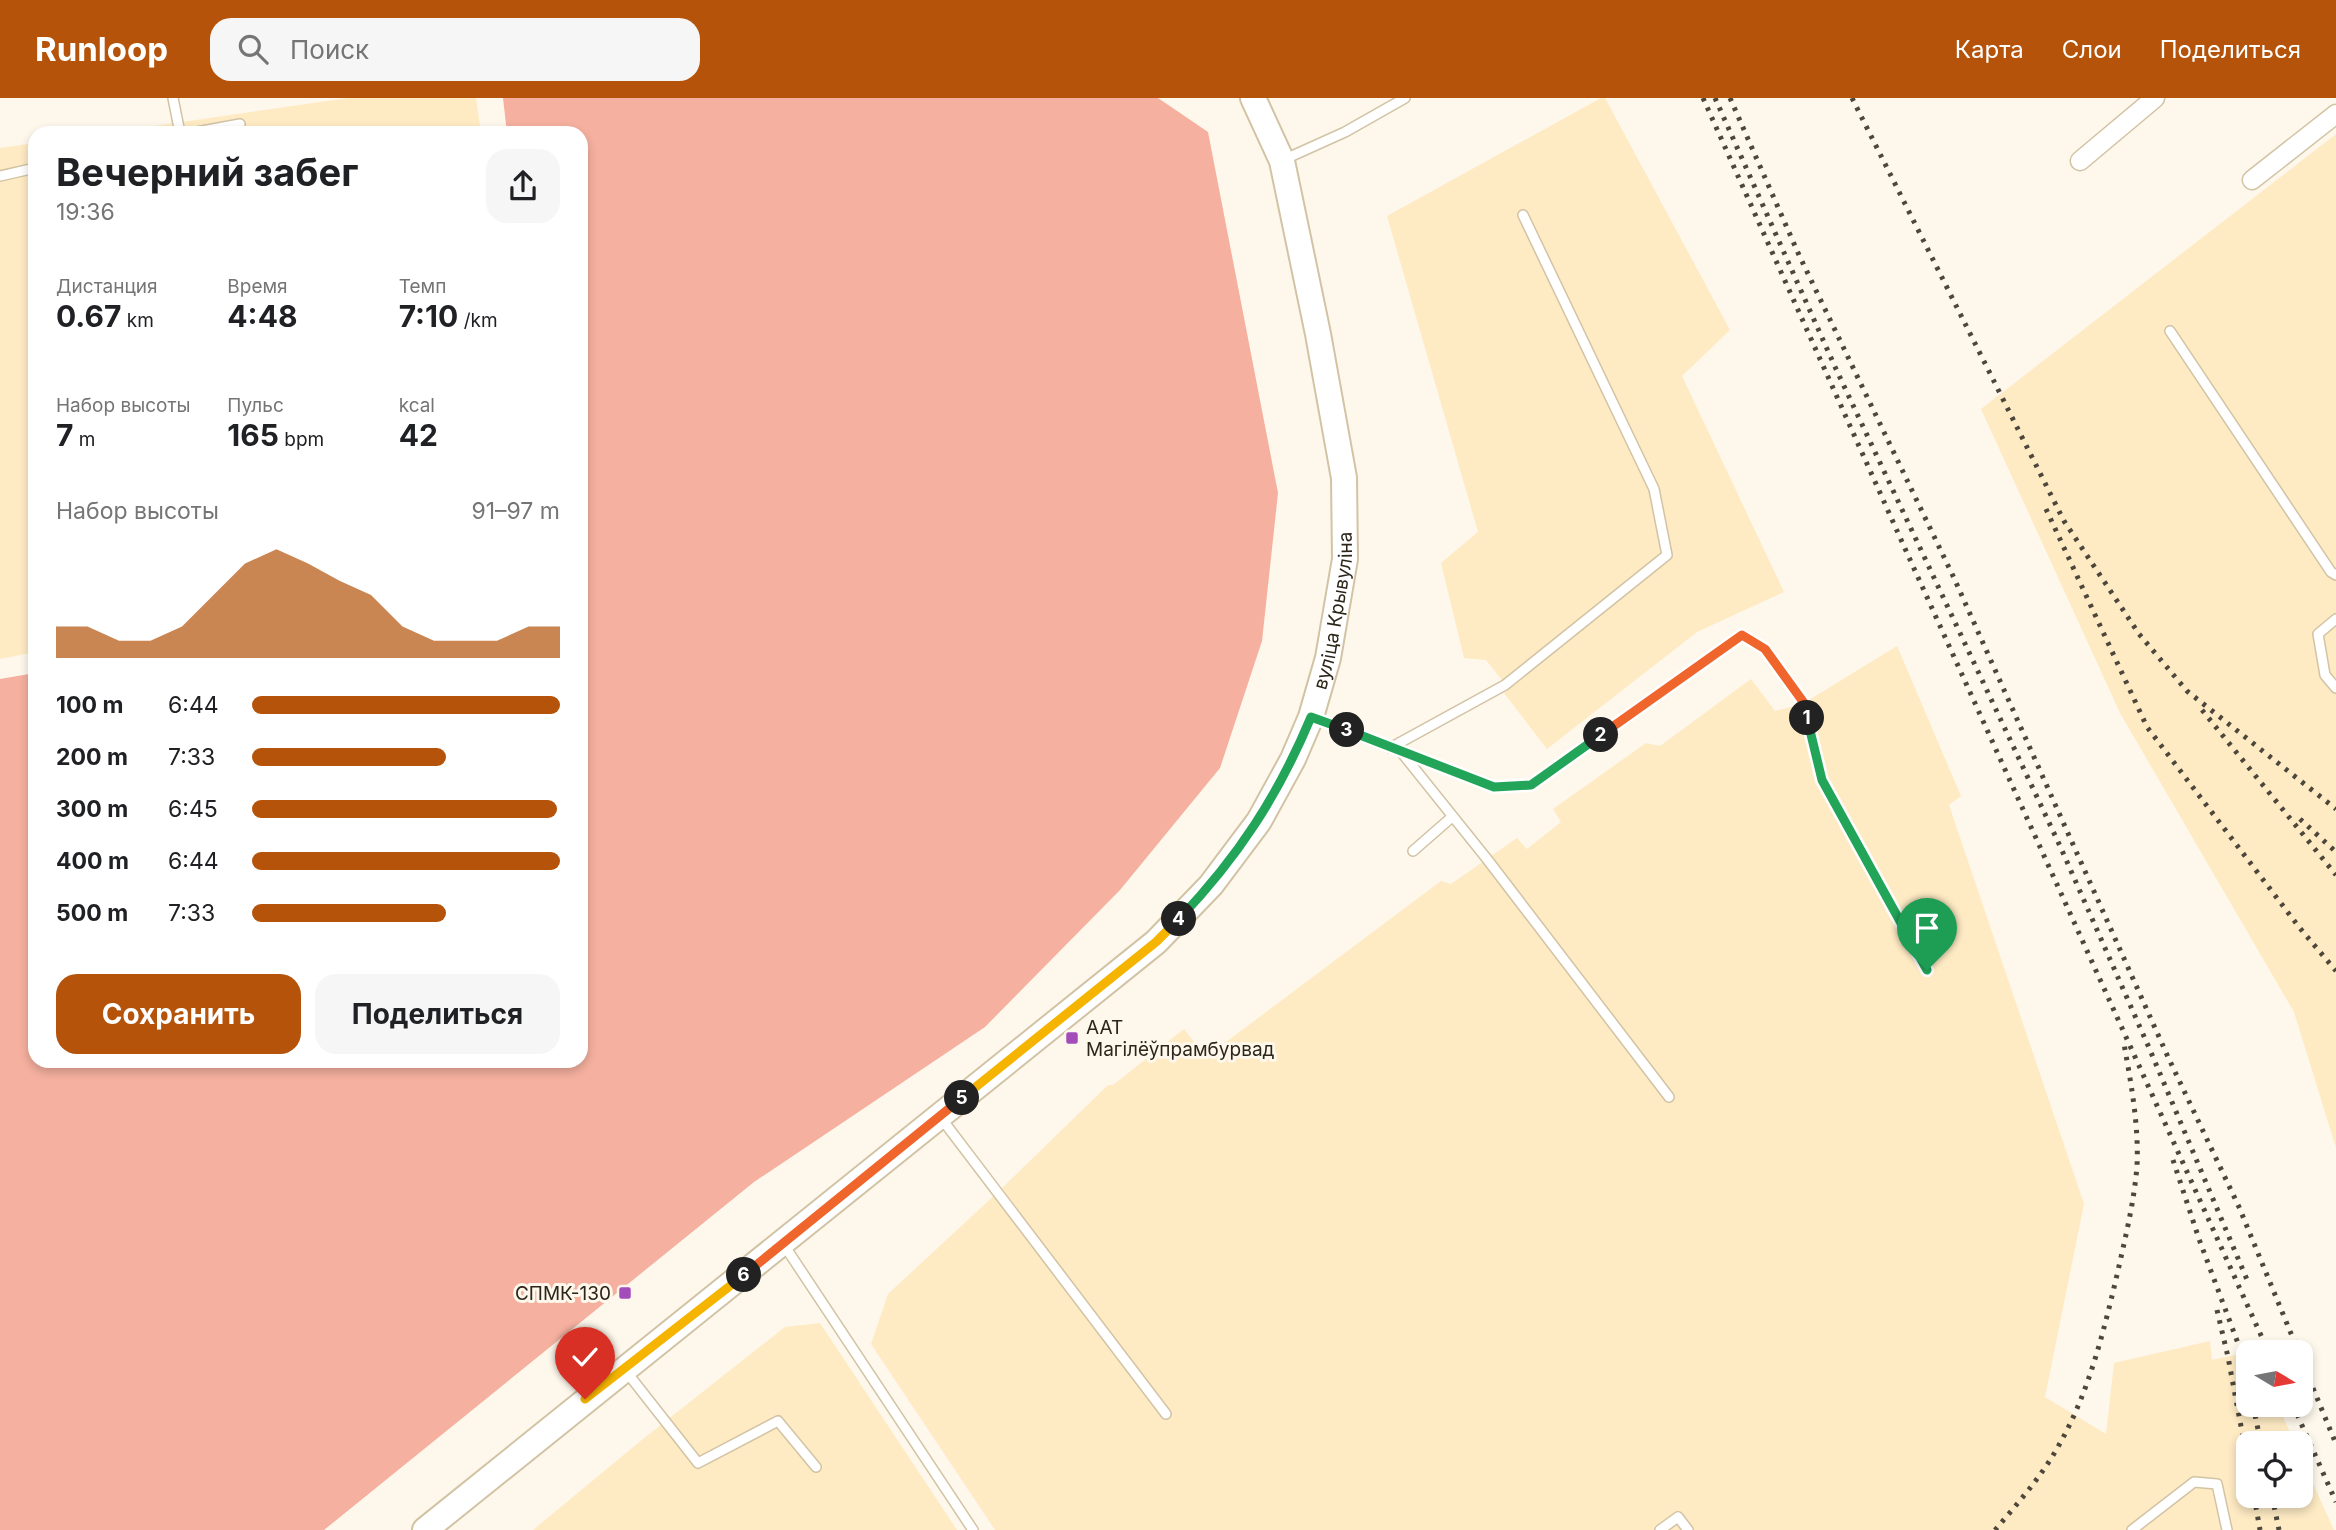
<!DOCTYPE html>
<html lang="ru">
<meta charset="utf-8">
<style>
body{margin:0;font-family:Inter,sans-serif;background:#f6f6f6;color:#202124;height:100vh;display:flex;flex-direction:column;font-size:26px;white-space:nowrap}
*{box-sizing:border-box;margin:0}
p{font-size:23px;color:#757577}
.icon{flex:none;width:38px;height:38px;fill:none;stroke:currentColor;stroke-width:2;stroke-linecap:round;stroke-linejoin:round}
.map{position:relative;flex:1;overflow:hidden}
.side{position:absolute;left:28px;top:28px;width:560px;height:942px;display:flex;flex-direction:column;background:#fff;border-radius:21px;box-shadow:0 4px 10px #0003}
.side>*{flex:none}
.needle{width:46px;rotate:100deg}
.buttons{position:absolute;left:2236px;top:1242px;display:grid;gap:14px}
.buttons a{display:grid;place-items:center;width:77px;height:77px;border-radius:14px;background:#fff;box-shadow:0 4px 10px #0003;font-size:35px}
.pin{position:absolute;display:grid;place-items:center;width:60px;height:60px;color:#fff;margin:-72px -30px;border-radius:50% 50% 50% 0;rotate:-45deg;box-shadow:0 0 7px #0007}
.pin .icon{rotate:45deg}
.km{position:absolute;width:35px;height:35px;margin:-18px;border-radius:50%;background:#222;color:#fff;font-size:19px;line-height:35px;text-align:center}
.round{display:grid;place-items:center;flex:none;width:74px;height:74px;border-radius:21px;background:#f6f6f6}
.head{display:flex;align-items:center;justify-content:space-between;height:119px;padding:0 28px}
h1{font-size:38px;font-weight:700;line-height:52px}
.figures{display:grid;grid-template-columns:repeat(3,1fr);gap:10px;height:119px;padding:7px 28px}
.figures div{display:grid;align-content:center}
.figures b{font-size:30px;font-weight:700}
.figures small{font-size:19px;font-weight:400}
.figures p{font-size:19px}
.chart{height:196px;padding:14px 28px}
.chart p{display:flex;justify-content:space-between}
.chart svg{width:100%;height:126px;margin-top:7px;fill:#b45309;opacity:.7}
.cta{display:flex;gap:14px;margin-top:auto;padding:14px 28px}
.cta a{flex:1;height:80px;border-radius:21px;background:#b45309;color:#fff;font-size:28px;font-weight:700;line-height:80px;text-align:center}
.cta a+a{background:#f6f6f6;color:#202124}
ul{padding:0 28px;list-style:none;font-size:23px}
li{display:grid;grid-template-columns:112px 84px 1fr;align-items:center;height:52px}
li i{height:18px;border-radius:9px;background:#b45309}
header{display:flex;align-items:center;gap:42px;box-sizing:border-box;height:98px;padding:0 35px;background:#b45309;color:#fff}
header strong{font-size:33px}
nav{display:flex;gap:38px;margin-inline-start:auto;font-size:24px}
.search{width:490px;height:63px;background:#f6f6f6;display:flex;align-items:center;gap:18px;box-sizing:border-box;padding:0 24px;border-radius:21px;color:#757577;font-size:26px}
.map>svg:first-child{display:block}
</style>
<header>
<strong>Runloop</strong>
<div class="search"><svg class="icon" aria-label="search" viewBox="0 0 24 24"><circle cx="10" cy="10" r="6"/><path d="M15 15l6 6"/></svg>Поиск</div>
<nav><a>Карта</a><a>Слои</a><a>Поделиться</a></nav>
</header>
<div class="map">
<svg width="2336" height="1432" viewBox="0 0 2336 1432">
<rect width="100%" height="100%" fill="#fef7eb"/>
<!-- built -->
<path fill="#feebc4" d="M 348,0 L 476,0 L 481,35 L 106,35 Z
M 1601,0 L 1605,0 L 1730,232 L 1682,278 L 1784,494 L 1697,534 L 1547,651 L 1504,595 L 1509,591 L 1486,562 L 1464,560 L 1441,465 L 1478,434 L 1387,118 Z
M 2336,36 L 2336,1050 L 2294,914 L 2120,615 L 1981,311 Z
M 35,45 L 35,554 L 0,561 L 0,50 Z
M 1897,548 L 1961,698 L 1949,707 L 2084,1106 L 2045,1299 L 2106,1336 L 2114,1265 L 2210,1243 L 2212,1262 L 2253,1253 L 2254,1255 L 2249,1255 L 2249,1307 L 2278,1307 L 2295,1346 L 2249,1346 L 2249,1398 L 2301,1398 L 2301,1359 L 2334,1432 L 995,1432 L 871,1246 L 888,1196 L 999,1093 L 1108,987 L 1113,987 L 1184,931 L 1206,959 L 1441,783 L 1451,786 L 1517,740 L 1527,751 L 1561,724 L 1553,711 L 1646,645 L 1660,648 L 1751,581 L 1775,613 L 1804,605 Z
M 820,1225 L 957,1432 L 533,1432 L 643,1341 L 785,1229 Z"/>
<!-- forest -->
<path fill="#f5b09f" d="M 503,0 L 1158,0 L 1208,34 L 1278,395 L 1262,543 L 1220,670 L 1120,792 L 985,929 L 754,1084 L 324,1432 L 0,1432 L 0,581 L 35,575 L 35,962 L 581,962 L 581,35 L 507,35 Z"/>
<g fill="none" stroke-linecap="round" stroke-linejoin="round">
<!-- service casing -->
<g stroke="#d2c3a4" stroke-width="12">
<path id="service" d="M 173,0 L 180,35
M 191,35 L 240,26
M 1283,62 L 1345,34 L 1405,0
M 0,78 L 35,70
M 2170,233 L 2331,474 L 2336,477
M 2336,521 L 2318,536 L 2325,577 L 2336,590
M 1313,620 L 1494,689 L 1531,687 L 1742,537 L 1765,551 L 1804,605 L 1822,682 L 1927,872
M 1390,650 L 1505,587 L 1667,457 L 1654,391 L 1523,117
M 1402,655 L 1487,761 L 1669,999
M 1413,753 L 1452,719
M 941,1020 L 1166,1316
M 784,1147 L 973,1432
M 625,1272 L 698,1365 L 778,1323 L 816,1369
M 1660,1432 L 1678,1419 L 1688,1432
M 2132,1432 L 2194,1384 L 2217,1386 L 2227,1432"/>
</g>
<!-- minor casing -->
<g stroke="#d2c3a4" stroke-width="21">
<path id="minor" d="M 2080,63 L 2155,0
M 2252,82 L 2336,16"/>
</g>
<!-- secondary casing -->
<g stroke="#d2c3a4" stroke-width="28">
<g id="secondary">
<path id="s1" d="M 425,1432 L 1156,844 L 1211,787 L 1259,723 L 1293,661 L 1311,619 L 1328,560 L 1345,461 L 1344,380 L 1318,236 L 1282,63 L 1253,0"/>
</g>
</g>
<!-- service -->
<use href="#service" stroke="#fff" stroke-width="9"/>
<!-- minor -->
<use href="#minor" stroke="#fff" stroke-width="18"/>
<!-- secondary -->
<use href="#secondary" stroke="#fff" stroke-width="24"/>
<!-- rail -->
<path stroke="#4d473b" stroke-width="5" stroke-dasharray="3.5 7" stroke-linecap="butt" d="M 1703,0 L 1907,455 L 2269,1255
M 1715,0 L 1836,271 L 2060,748 L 2150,952 L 2248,1184
M 1730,0 L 1799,157 L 1954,480 L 2168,959 L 2239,1109 L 2299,1255
M 1852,0 L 2064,423 L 2139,536 L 2187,593 L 2336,711
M 2046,411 L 2147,629 L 2299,829 L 2336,873
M 2202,612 L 2336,777
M 2300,721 L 2336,754
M 2173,1062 L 2199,1141 L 2242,1256 L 2249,1287
M 2217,1212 L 2228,1259 L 2249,1371
M 2301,1261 L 2336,1346
M 2253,1307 L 2261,1346
M 2293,1307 L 2336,1404
M 2254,1398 L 2260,1432
M 2272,1398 L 2279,1432
M 1995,1432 C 2018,1405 2042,1378 2059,1347 C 2089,1294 2103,1236 2117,1177 C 2125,1141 2134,1105 2137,1068 C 2139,1028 2131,985 2124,946"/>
</g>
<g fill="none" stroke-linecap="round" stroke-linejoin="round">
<!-- split-1 casing -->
<g stroke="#fff" stroke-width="14">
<path id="split-1" d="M 1807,620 L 1822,682 L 1927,872"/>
</g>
<!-- split-2 casing -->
<g stroke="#fff" stroke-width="14">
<path id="split-2" d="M 1601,637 L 1742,537 L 1765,551 L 1804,605 L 1807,620"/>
</g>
<!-- split-3 casing -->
<g stroke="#fff" stroke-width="14">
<path id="split-3" d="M 1347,632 L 1494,689 L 1531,687 L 1601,637"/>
</g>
<!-- split-4 casing -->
<g stroke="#fff" stroke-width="14">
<path id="split-4" d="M 1179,821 C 1238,759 1278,698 1311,619 L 1347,632"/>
</g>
<!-- split-5 casing -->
<g stroke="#fff" stroke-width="14">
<path id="split-5" d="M 962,1000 L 1156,844 L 1179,821"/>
</g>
<!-- split-6 casing -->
<g stroke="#fff" stroke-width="14">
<path id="split-6" d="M 744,1177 L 962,1000"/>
</g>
<!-- split-7 casing -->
<g stroke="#fff" stroke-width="14">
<path id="split-7" d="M 585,1301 L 744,1177"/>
</g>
<!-- split-1 -->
<use href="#split-1" stroke="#22a559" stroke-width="9"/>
<!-- split-2 -->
<use href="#split-2" stroke="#f0652b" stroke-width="9"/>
<!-- split-3 -->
<use href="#split-3" stroke="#22a559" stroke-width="9"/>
<!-- split-4 -->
<use href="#split-4" stroke="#22a559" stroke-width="9"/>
<!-- split-5 -->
<use href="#split-5" stroke="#f5b400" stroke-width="9"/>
<!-- split-6 -->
<use href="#split-6" stroke="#f0652b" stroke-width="9"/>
<!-- split-7 -->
<use href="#split-7" stroke="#f5b400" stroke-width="9"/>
</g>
<!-- markers -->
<g fill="#a34dba" stroke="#fef7eb" stroke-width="2.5">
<rect x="1065" y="933" width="14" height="14" rx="3.5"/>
<rect x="618" y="1188" width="14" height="14" rx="3.5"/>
</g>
<g text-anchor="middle" stroke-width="6" stroke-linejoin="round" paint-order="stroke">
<!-- street labels -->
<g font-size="19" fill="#2c261a" stroke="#fef7eb">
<text dy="7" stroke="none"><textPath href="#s1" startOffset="1323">вуліца Крывуліна</textPath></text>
</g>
<!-- poi labels -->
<g font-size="19" fill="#2c261a" stroke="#fef7eb" text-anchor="start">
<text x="1086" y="936">ААТ<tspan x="1086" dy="22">Магілёўпрамбурвад</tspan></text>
<text x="611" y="1202" text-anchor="end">СПМК-130</text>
</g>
</g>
</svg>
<div class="buttons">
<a><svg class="needle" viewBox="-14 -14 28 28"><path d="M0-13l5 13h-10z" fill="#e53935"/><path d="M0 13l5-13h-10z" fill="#757577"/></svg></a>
<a><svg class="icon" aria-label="locate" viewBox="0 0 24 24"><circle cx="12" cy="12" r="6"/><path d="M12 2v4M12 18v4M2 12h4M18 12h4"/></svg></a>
</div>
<div class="pin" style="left:1927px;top:872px;background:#1e9e55"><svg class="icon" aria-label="arrive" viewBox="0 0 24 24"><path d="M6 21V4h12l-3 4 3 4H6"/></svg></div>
<div class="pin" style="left:585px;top:1301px;background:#d93025"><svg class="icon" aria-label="check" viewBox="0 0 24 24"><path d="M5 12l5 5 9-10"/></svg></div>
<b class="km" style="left:1807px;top:620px">1</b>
<b class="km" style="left:1601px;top:637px">2</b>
<b class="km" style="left:1347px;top:632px">3</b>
<b class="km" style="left:1179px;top:821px">4</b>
<b class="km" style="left:962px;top:1000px">5</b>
<b class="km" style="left:744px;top:1177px">6</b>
<section class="side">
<div class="head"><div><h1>Вечерний забег</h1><p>19:36</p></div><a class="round"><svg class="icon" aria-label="share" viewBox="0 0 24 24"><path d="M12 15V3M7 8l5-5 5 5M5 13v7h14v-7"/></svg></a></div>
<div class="figures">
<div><p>Дистанция</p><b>0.67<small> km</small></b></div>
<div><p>Время</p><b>4:48</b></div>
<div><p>Темп</p><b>7:10<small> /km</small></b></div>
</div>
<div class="figures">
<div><p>Набор высоты</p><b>7<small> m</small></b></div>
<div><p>Пульс</p><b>165<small> bpm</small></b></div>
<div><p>kcal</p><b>42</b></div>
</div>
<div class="chart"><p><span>Набор высоты</span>91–97 m</p>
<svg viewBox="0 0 160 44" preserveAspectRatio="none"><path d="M0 44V33L10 33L20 38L30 38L40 33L50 22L60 11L70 6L80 11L90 17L100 22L110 33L120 38L130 38L140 38L150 33L160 33V44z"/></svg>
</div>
<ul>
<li><b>100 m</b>6:44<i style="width:100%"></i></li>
<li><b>200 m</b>7:33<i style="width:63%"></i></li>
<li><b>300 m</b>6:45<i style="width:99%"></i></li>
<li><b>400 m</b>6:44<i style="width:100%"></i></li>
<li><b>500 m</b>7:33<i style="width:63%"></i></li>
</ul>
<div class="cta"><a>Сохранить</a><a>Поделиться</a></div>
</section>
</div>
